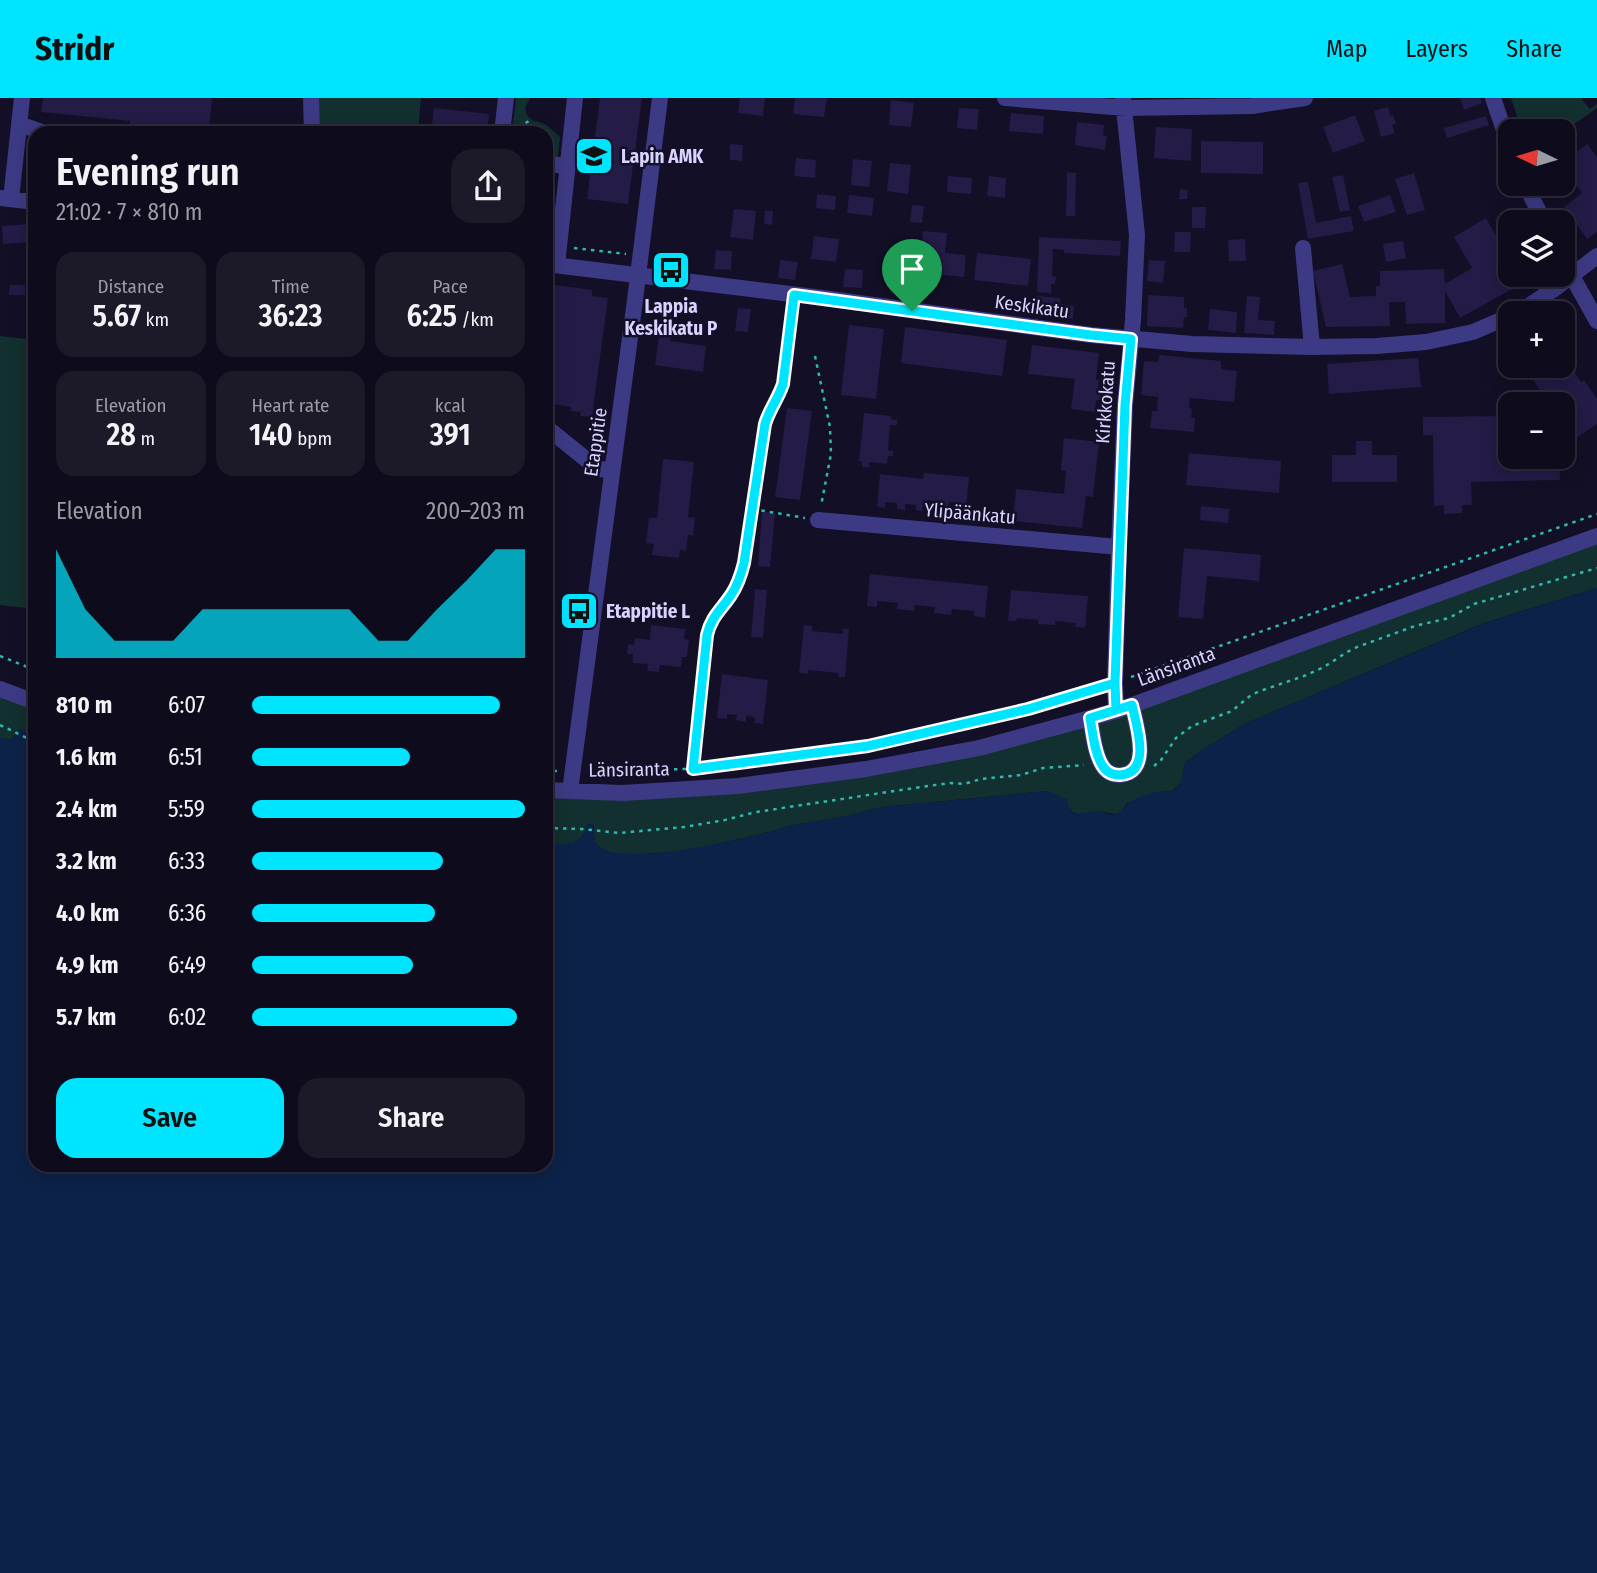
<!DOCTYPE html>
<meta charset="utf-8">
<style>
body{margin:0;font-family:"Fira Sans Condensed",sans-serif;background:#1c1929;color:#f1f3f6;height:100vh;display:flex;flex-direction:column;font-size:26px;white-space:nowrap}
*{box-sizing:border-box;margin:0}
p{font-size:23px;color:#9b9ba3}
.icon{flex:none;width:38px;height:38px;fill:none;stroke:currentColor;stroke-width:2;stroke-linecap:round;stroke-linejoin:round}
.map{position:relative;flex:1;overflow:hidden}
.details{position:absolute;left:28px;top:28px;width:525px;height:1046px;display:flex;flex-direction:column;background:#0e0b1c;border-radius:21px;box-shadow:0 4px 18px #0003,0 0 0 2px #2e2b3b}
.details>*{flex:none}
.needle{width:46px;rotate:275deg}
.controls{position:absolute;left:1498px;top:21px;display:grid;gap:14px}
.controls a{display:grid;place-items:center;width:77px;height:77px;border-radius:14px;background:#0e0b1c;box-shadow:0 4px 18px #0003,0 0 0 2px #2e2b3b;font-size:35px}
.pin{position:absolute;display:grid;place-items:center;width:60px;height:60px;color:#fff;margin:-72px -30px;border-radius:50% 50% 50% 0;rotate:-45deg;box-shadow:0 0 7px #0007}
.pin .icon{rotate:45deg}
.round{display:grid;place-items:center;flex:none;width:74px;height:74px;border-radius:21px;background:#1c1929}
.summary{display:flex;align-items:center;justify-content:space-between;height:119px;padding:0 28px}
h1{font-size:38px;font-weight:600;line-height:52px}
.figures{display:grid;grid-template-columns:repeat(3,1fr);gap:10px;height:119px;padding:7px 28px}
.figures div{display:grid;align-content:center;border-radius:18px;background:#1c1929;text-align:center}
.figures b{font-size:30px;font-weight:600}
.figures small{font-size:19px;font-weight:400}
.figures p{font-size:19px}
.chart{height:196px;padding:14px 28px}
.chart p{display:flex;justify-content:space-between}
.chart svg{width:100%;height:126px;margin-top:7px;fill:#00e5ff;opacity:.7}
.action{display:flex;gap:14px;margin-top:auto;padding:14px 28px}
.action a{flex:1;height:80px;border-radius:21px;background:#00e5ff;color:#111;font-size:28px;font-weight:600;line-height:80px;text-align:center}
.action a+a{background:#1c1929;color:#f1f3f6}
ul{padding:0 28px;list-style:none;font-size:23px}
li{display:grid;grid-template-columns:112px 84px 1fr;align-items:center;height:52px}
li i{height:18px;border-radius:9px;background:#00e5ff}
header{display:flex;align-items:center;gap:42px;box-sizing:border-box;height:98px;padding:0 35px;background:#00e5ff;color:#111}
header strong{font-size:33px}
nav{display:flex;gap:38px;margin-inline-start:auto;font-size:24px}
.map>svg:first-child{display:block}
</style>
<header>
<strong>Stridr</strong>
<nav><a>Map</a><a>Layers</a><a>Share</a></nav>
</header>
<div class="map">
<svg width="1597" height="1475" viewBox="0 0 1597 1475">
<rect width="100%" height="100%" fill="#130f26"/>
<!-- green -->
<path fill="#12302f" d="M 317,0 L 421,0 L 418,35 L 359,35 L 314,31 Z
M 516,0 L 530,0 L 525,10 C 528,26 536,21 546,27 C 551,30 556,36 560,39 L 558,60 L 546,59 L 546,35 L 512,35 Z
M 1511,0 L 1581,0 L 1590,11 L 1597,6 L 1597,10 L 1563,34 L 1522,33 Z
M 0,238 L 35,242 L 35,511 L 0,507 Z
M 1597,444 L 1597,490 L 1484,525 L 1244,626 L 1196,656 L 1185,665 L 1181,685 L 1172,693 L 1165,693 L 1127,705 L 1120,715 L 1115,716 L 1097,713 L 1080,717 L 1072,714 L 1068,708 L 1048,693 L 882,709 L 838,720 L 787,728 L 777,732 C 744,740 623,771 598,748 C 593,743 594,733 594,727 L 588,726 C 586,730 586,735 583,738 C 575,749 557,746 546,745 L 546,697 L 621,700 L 977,655 Z
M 0,594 L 35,608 L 35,659 C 28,651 26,645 26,634 L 21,631 L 10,642 L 0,640 Z"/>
<!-- water -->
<path fill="#0c2248" d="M 1597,490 L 1597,1475 L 0,1475 L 0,640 L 10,642 L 21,631 L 26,634 C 26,645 28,651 35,659 L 35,1068 L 546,1068 L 546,745 C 568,746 579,750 588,726 L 594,727 C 594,733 593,743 598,747 C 621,771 745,740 777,732 L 787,728 L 838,720 L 882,709 L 1048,693 L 1067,701 C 1069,724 1082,713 1096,713 C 1103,713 1110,719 1118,715 C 1122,713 1125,707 1130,704 C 1142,696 1158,693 1173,693 L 1181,685 L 1185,665 L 1196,656 L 1244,626 L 1485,525 Z"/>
<!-- building -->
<path fill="#241b47" d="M 43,0 L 212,0 L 209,31 L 173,28 L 172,35 L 129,35 L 130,23 L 41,14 Z
M 600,0 L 642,0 L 628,106 L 587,101 Z
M 740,0 L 765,0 L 763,18 L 738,15 Z
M 795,0 L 827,0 L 824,19 L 793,16 Z
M 1460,0 L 1480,0 L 1482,5 L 1464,12 Z
M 891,2 L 914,5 L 911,29 L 889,27 Z
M 1388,9 L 1390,18 L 1393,17 L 1396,26 L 1392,27 L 1395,35 L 1381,39 L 1374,13 Z
M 434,10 L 489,16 L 487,35 L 431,35 Z
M 959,10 L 979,11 L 977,32 L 957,30 Z
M 1011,15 L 1044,18 L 1043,36 L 1009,33 Z
M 1355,17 L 1365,43 L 1333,55 L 1323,29 Z
M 1486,18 L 1489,27 L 1447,40 L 1444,30 Z
M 1077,24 L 1104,27 L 1103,37 L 1107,38 L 1105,52 L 1075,47 Z
M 1156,29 L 1192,31 L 1191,63 L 1154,60 Z
M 1201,43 L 1263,44 L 1263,76 L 1201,75 Z
M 730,46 L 743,47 L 742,63 L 730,62 Z
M 1587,46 L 1597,59 L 1597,134 L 1587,141 L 1564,109 L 1582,95 L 1563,68 L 1563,64 Z
M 796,60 L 816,62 L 815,80 L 794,78 Z
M 853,61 L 872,63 L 869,89 L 851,87 Z
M 890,65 L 911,67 L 908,96 L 887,93 Z
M 1067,74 L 1076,75 L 1075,118 L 1066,118 Z
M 1414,75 L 1425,112 L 1407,117 L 1395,81 Z
M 1343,77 L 1350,112 L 1340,114 L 1332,79 Z
M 948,78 L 972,80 L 971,96 L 947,94 Z
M 989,78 L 1006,80 L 1005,100 L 987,98 Z
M 1308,84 L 1316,125 L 1351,118 L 1354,133 L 1308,141 L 1298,85 Z
M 1180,91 L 1188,92 L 1187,101 L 1179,101 Z
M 817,96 L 836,98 L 835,112 L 816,110 Z
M 849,97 L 874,100 L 872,118 L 847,115 Z
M 1390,97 L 1396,114 L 1364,124 L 1358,108 Z
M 912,107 L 924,108 L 922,125 L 910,124 Z
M 1192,109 L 1206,109 L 1205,130 L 1192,130 Z
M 734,111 L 756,113 L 753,142 L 730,139 Z
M 765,113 L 773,113 L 772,127 L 764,126 Z
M 1486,120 L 1510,163 L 1510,177 L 1518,177 L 1523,185 L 1460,220 L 1445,193 L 1445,225 L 1406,226 L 1405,204 L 1389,204 L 1390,228 L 1326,229 L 1313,173 L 1342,166 L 1350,199 L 1376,198 L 1376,188 L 1380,188 L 1380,173 L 1444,171 L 1445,186 L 1472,170 L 1454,139 Z
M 29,126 L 31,144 L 3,146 L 2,128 Z
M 923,133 L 947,135 L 945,155 L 966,157 L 964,179 L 942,177 L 941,181 L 918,178 L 919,174 L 908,173 L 911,151 L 921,152 Z
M 1175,134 L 1191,134 L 1190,154 L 1174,154 Z
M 814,138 L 839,141 L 836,164 L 811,161 Z
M 1039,139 L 1121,143 L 1120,158 L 1064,155 L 1064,152 L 1053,151 L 1052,178 L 1056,179 L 1055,186 L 1051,186 L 1051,195 L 1037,194 Z
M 1245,141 L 1246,163 L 1229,163 L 1228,142 Z
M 1403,143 L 1406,160 L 1386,164 L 1383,146 Z
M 716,152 L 732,153 L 731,172 L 714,171 Z
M 977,155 L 1031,161 L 1028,188 L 974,182 Z
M 780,162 L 798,164 L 795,182 L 778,180 Z
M 1149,162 L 1165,163 L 1163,185 L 1147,183 Z
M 845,171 L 863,172 L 862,190 L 843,189 Z
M 10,187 L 25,187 L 25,197 L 9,197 Z
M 555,187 L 592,192 L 592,198 L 608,200 L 592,319 L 580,318 L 581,314 L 571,313 L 571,309 L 546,305 L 546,211 L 548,192 L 555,193 Z
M 1148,197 L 1184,199 L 1184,210 L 1187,210 L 1187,219 L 1184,219 L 1183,230 L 1147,228 Z
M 1036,198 L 1060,200 L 1060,206 L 1074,208 L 1073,221 L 1034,218 Z
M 1247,198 L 1260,199 L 1258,222 L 1275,223 L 1274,237 L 1244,235 Z
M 738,210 L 751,211 L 748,234 L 735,233 Z
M 1210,211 L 1237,214 L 1236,235 L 1208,232 Z
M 662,216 L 673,218 L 670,243 L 706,248 L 703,274 L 655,267 Z
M 849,227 L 884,231 L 876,301 L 841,297 Z
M 905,229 L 1007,242 L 1002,278 L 901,265 Z
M 1032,247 L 1099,255 L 1096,282 L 1099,282 L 1098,289 L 1101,290 L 1100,302 L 1096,302 L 1095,314 L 1071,311 L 1075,281 L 1028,276 Z
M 1159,257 L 1221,263 L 1221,271 L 1237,273 L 1234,304 L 1190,300 L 1189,310 L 1192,311 L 1191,320 L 1195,320 L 1194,334 L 1150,330 L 1152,313 L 1157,313 L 1158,299 L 1141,297 L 1144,263 L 1158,264 Z
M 1563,257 L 1581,284 L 1584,282 L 1597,301 L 1597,326 L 1573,342 L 1563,342 L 1563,306 L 1524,306 L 1542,295 L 1524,268 L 1563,268 Z
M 1418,260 L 1421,289 L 1329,296 L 1327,266 Z
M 787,310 L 812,313 L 800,402 L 775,399 Z
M 864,315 L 891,318 L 891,321 L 897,322 L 897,327 L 890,327 L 888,352 L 893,353 L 893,358 L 888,358 L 887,366 L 869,364 L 869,369 L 862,369 L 862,363 L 859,363 Z
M 1510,318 L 1510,359 L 1559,359 L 1560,382 L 1471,384 L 1472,407 L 1462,407 L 1462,415 L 1444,416 L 1444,407 L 1434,408 L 1433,337 L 1423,337 L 1423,319 Z
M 1064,340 L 1099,344 L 1093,399 L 1086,398 L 1082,430 L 1013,423 L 1016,391 L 1064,396 L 1066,373 L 1061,372 Z
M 1356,343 L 1372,343 L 1372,357 L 1397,357 L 1397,384 L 1332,384 L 1332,357 L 1356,357 Z
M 1189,355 L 1281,363 L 1279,395 L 1186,387 Z
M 663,361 L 694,364 L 688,419 L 695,420 L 693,438 L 688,437 L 686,453 L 680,452 L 679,460 L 652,457 L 654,446 L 646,445 L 649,420 L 657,420 Z
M 924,375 L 969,379 L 966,411 L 960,411 L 961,405 L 949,404 L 948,410 L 941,409 L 941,404 L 928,402 L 928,408 L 923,407 L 922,413 L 916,412 L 916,407 L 905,406 L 905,412 L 897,411 L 897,405 L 885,404 L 885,410 L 877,409 L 880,376 L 923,381 Z
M 1201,408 L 1229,411 L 1228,425 L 1200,422 Z
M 762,414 L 775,415 L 770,469 L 758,468 Z
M 1184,450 L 1261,457 L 1259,483 L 1207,478 L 1203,521 L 1178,519 Z
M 870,476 L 988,488 L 985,520 L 974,518 L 974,513 L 952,511 L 951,517 L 934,515 L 935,509 L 915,507 L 914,513 L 897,511 L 898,505 L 877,503 L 877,509 L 867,508 Z
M 755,491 L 767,492 L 763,540 L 751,539 Z
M 1011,492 L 1088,498 L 1085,530 L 1075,529 L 1076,525 L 1055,523 L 1055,527 L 1038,526 L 1038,522 L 1017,520 L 1016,523 L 1008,523 Z
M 651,527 L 685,531 L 684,541 L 689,542 L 687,559 L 682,559 L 681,569 L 660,567 L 659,574 L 647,573 L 648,566 L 633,565 L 633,556 L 627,556 L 628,546 L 634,547 L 635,540 L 650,542 Z
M 804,527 L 812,528 L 812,533 L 843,536 L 843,531 L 849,531 L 845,579 L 838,579 L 839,575 L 808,572 L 808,576 L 799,575 Z
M 722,576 L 768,582 L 763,626 L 755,625 L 755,619 L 746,618 L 746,624 L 736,622 L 737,617 L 727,616 L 727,621 L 717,620 Z"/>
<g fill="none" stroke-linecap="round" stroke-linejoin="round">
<!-- path -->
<path stroke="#2fb8b0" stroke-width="2.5" stroke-dasharray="3.5 5" stroke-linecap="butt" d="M 518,29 L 531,22
M 574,150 L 626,156
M 815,258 L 830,329 L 831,356 L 821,408
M 753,411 L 805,420
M 0,558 L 35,572
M 1131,579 L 1597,416
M 0,627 L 35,644
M 1154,668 L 1161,662 L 1176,640 L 1192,628 L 1232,613 L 1251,597 L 1260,593 L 1304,578 L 1324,569 L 1347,554 L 1357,549 L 1415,528 L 1449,520 L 1474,506 L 1597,470
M 693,671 L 707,537 C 711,519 721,512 731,498 C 738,487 741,477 744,465 L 765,326 C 769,312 779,301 783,286 L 792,213
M 589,672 L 693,671 L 868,648 L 1028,611 L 1101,589
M 546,673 L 557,673
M 546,730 L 582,731 L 619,735 L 684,729 L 725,722 L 756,714 L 921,689 L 950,685 L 964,686 L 981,681 L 1021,677 L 1043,670 L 1084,667"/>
<!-- minor -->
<path stroke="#3d3a85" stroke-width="16" d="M 311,0 L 312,35
M 1005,0 L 1125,10 L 1252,8 L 1305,0
M 1493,0 L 1510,50
M 19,26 L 45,35
M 502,35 L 506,0
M 546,66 L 568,68
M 1525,86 L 1544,124
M 0,100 L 35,104
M 11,101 L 22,0
M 1303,150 L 1312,249
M 1563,162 L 1597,223
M 546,166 L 823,200 L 1091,237 L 1192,246 L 1312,249 L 1377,248 L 1426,244 L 1473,234 L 1510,218
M 557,167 L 575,0
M 1518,215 L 1557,189 L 1597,158
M 546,329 L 598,371 L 612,372
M 818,422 L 1119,449
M 0,591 L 35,604
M 1116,613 L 1115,585 L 1119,449 L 1125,307 L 1133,222 L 1137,137 L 1123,0
M 1090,620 C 1093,634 1094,654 1102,667 C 1106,674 1113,677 1120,677 C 1153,675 1136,626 1132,607
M 546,692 L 622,695 L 738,688 L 866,671 L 979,650 L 1116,613 L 1597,438
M 570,693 L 635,202 L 660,0"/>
</g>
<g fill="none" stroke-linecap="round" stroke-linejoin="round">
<!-- route casing -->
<g stroke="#fff" stroke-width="14">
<path id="route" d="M 912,213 L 1091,237 L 1131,241 L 1125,307 L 1115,585 L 1116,612 L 1132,607 C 1136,626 1153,675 1120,677 C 1113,677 1106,674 1102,667 C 1094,654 1093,635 1090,620 L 1116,612 L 1115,585 L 1028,611 L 868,648 L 693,671 L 707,537 C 711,519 721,512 731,497 C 738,487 741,477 744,465 L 765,326 C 769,312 778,301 783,286 L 794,197 L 912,213"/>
</g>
<!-- route -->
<use href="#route" stroke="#00e5ff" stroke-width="9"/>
</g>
<!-- icons -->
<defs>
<g id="university-square" transform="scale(2.0125)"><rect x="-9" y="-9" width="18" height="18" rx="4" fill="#00e5ff" stroke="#130f26"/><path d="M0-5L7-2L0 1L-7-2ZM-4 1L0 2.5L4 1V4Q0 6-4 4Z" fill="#111"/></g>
<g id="bus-square" transform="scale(2.0125)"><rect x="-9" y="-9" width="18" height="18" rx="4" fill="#00e5ff" stroke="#130f26"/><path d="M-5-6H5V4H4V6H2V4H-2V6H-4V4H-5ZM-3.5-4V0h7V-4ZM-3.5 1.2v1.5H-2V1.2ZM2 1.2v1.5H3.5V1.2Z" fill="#111"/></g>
</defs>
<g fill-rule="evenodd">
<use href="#university-square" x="594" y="58"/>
<use href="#bus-square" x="671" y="172"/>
<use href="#bus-square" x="579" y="513"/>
</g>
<g text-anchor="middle" stroke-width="5" stroke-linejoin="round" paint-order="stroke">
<!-- poi labels -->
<g font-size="19" font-weight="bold" fill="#d9d4ff" stroke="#130f26" text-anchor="start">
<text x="621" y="65">Lapin AMK</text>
<text x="671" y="215" text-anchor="middle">Lappia<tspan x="671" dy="22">Keskikatu P</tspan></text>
<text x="606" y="520">Etappitie L</text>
</g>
<!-- street labels -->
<g font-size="19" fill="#d9d4ff" stroke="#130f26">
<text transform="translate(1032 208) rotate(8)" y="7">Keskikatu</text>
<text transform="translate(1105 304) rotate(-86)" y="7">Kirkkokatu</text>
<text transform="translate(595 344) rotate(-82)" y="7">Etappitie</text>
<text transform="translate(970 415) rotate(5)" y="7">Ylipäänkatu</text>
<text transform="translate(1176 568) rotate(-20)" y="7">Länsiranta</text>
<text transform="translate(629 671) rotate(-1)" y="7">Länsiranta</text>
</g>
</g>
</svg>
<div class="controls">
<a><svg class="needle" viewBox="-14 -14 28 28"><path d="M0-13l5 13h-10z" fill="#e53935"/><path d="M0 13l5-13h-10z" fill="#9b9ba3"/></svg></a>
<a><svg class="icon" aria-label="layers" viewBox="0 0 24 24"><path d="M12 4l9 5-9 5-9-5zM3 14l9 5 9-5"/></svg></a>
<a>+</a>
<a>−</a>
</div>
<div class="pin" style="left:912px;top:213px;background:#1e9e55"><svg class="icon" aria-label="arrive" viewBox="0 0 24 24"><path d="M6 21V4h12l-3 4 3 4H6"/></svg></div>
<section class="details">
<div class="summary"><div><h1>Evening run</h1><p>21:02 · 7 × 810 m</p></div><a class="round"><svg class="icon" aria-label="share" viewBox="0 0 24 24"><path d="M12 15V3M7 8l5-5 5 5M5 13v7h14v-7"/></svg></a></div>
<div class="figures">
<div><p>Distance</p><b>5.67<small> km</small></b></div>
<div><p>Time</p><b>36:23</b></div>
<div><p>Pace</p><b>6:25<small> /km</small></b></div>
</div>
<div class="figures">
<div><p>Elevation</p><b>28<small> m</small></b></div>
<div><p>Heart rate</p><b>140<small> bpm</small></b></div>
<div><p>kcal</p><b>391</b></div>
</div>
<div class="chart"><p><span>Elevation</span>200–203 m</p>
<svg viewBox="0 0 160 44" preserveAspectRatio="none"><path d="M0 44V6L10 27L20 38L30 38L40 38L50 27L60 27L70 27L80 27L90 27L100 27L110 38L120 38L130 27L140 17L150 6L160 6V44z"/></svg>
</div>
<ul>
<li><b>810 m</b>6:07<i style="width:91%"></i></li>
<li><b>1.6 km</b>6:51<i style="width:58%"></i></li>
<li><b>2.4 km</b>5:59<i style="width:100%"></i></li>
<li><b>3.2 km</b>6:33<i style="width:70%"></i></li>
<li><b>4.0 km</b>6:36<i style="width:67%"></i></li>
<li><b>4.9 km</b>6:49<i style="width:59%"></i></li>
<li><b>5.7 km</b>6:02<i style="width:97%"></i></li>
</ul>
<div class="action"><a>Save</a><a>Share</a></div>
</section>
</div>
